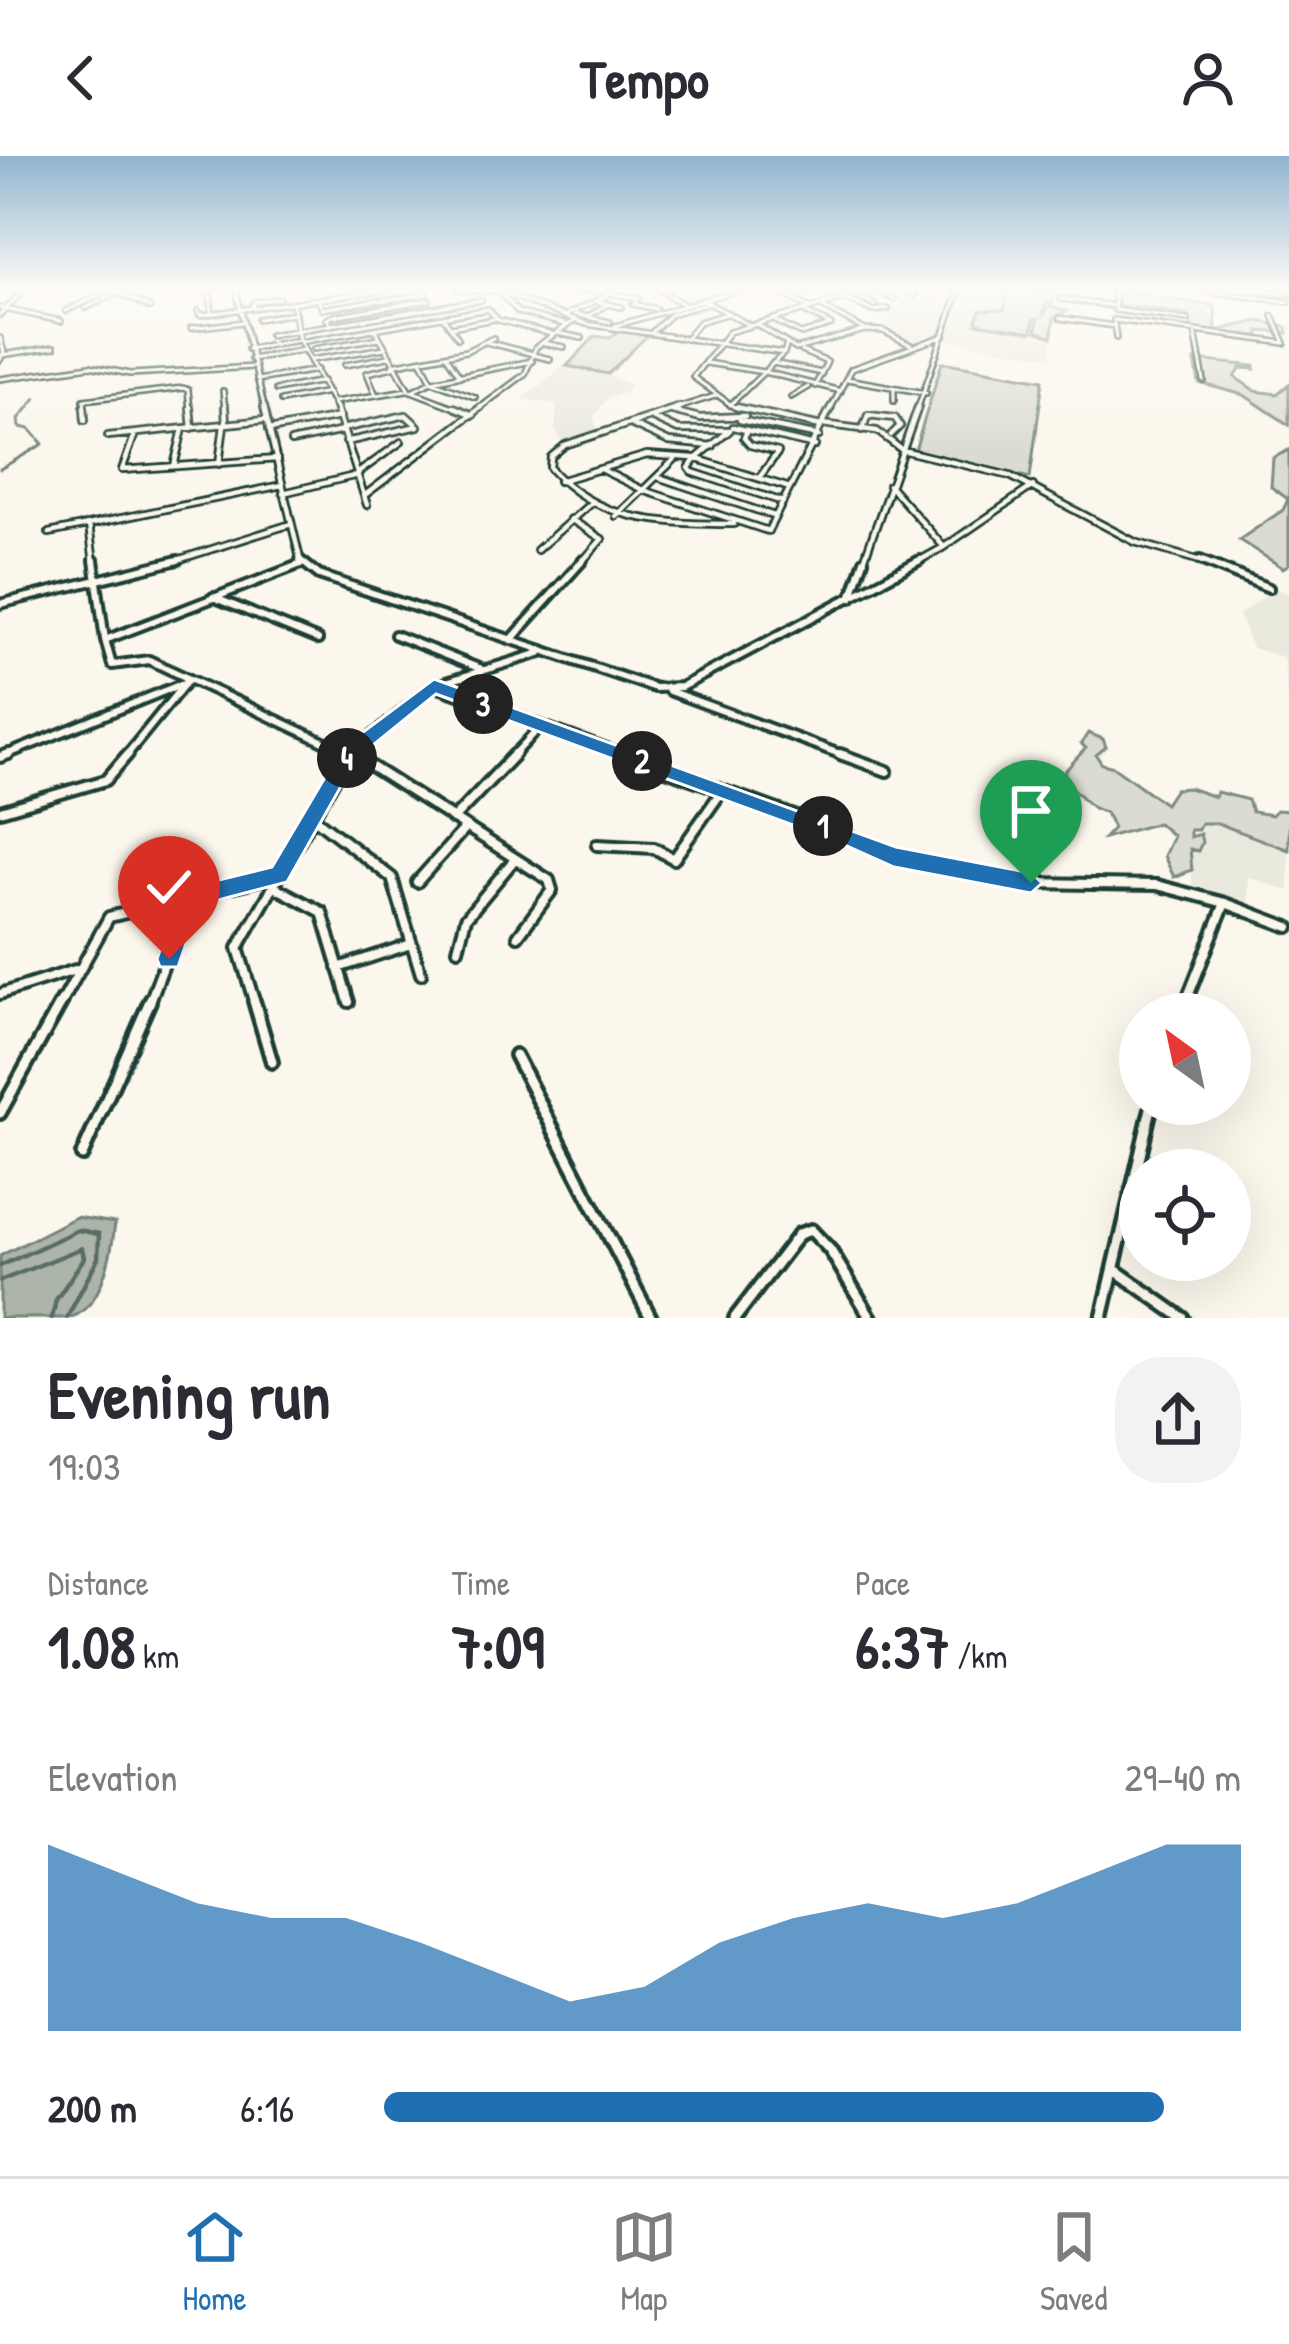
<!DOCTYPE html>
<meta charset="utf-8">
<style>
body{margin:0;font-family:"Patrick Hand",sans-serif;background:#f2f2f3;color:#2b2b33;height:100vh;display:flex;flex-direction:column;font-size:45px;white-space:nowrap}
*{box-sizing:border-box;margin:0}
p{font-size:39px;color:#7c7c81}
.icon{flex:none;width:66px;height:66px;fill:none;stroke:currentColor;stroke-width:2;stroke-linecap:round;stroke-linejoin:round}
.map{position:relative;height:1162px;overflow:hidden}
.side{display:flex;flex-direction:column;background:#fff;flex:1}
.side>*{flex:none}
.needle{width:78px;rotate:327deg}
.controls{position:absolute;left:1119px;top:837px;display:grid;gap:24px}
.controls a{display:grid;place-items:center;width:132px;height:132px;border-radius:50%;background:#fff;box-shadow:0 12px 48px #0002;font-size:60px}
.pin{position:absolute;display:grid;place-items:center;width:102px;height:102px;color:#fff;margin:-123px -51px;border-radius:50% 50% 50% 0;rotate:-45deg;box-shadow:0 0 12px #0007}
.pin .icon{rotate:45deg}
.km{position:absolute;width:60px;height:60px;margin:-30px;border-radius:50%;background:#222;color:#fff;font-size:33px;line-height:60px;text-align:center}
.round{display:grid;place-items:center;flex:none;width:126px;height:126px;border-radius:48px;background:#f2f2f3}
.headline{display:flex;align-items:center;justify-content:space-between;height:204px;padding:0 48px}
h1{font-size:66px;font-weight:700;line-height:90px}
.stats{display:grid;grid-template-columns:repeat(3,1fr);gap:18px;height:204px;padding:12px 48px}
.stats div{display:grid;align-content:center}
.stats b{font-size:60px;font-weight:700}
.stats small{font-size:33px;font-weight:400}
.stats p{font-size:33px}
.chart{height:336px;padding:24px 48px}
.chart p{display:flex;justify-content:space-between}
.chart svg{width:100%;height:216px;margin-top:12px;fill:#1f6fb2;opacity:.7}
ul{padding:0 48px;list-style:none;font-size:39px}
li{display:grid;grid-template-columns:192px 144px 1fr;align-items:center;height:90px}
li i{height:30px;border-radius:15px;background:#1f6fb2}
header{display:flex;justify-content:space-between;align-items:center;height:156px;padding:0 48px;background:#fff;font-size:54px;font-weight:700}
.dock{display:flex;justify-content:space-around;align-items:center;height:168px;border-top:3px solid #e1e1e2;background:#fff;font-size:33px;color:#7c7c81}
.dock a{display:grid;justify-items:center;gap:6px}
.dock .selected{color:#1f6fb2}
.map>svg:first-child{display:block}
</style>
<header><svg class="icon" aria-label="back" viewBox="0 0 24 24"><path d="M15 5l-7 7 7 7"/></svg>Tempo<svg class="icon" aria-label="person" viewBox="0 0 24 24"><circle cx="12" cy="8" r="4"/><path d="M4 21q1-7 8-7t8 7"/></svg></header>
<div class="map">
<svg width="1289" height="1162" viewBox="0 0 1289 1162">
<rect width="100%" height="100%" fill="#fbf7ec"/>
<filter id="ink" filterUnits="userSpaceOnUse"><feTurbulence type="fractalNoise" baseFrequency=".00833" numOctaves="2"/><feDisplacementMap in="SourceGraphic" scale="24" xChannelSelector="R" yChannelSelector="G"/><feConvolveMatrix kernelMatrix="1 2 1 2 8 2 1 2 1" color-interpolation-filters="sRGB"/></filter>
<g filter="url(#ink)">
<!-- built -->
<path fill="#eae9de" d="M 963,134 L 1055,134 L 1051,201 L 948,184 Z
M 922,143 L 950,147 L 941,179 L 914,189 L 884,175 L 884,162 L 870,154 Z
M 588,189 L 632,197 L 610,220 L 631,229 L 625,237 L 608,241 L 594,261 L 598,276 L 564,289 L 555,274 L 557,248 L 523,243 Z
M 1275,432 L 1289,438 L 1289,553 L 1283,501 L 1252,492 L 1239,459 Z
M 1201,667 L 1217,667 L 1289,694 L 1289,735 L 1248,721 L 1249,753 L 1193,733 L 1189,692 L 1198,694 L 1202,686 Z"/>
<!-- green -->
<path fill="#dbdcd1" stroke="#7d8c82" stroke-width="3" d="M 1009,134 L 1056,137 L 1052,148 L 1045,147 L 1044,158 L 1050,150 L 1067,155 L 1054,161 L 1052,181 L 1036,175 L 1038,163 L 1034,163 L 1032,176 L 976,167 L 980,154 L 1004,153 Z
M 1115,134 L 1215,150 L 1216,175 L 1258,165 L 1287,171 L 1288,177 L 1259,175 L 1260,180 L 1193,174 L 1188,158 L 1116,149 Z
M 620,174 L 650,177 L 608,218 L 567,210 L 595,180 L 610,182 Z
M 1195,204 L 1255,210 L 1255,213 L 1241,212 L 1235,221 L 1255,235 L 1277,238 L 1289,228 L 1289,269 L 1244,239 L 1199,227 Z
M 942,206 L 1043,224 L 1030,322 L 915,294 Z
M 1289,294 L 1289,408 L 1283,412 L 1239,384 L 1283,354 L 1288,343 L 1271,331 L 1273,302 Z
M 1088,577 L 1103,583 L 1106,591 L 1096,599 L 1102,608 L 1114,611 L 1165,648 L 1175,633 L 1189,632 L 1215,641 L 1217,636 L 1248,644 L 1252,656 L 1272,659 L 1276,654 L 1289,655 L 1289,694 L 1217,667 L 1201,667 L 1198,674 L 1190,674 L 1190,681 L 1200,678 L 1202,686 L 1198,695 L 1190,693 L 1192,714 L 1174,721 L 1164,700 L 1173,680 L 1158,667 L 1104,682 L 1113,672 L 1106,657 L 1093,652 L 1063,624 L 1065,615 L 1086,592 L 1081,588 Z"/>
<!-- water -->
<path fill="#adb4aa" stroke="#74847b" stroke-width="3" d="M 76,1061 L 115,1067 C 112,1096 102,1156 67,1162 C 46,1162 21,1162 0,1162 L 0,1100 Z"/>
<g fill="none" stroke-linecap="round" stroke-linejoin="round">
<!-- shore -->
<path stroke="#586d63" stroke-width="4.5" d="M 0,1110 L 78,1074 L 99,1078 L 98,1102 L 67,1162
M 0,1125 L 82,1092 L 84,1102 L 56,1144 L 52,1162"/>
<!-- stream -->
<path stroke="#74847b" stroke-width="3" d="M 0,313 L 43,288 L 30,273 L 20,271 L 19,263 L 36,242"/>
<!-- street-far4 casing -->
<g stroke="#1f3d34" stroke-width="8">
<path id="street-far4" d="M 113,134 L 150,152
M 236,134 L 265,254
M 458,134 L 498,135 L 586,168 L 784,197
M 592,134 L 638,142 L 633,148 L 656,153
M 660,134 L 683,148
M 776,134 L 810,152
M 874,134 L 894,143
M 903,134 L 915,139
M 1114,134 L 1115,154
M 1199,134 L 1289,146
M 1256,134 L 1289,138
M 540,136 L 590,135
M 502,139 L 518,156 L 567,169
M 210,140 L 212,157
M 793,140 L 816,134
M 859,141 L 875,149
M 1061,143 L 1114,150
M 848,144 L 873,155 L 888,153
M 319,145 L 322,153 L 379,144
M 380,145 L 426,138 L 424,134
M 705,145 L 751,170
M 599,146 L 621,151
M 293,148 L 299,184 L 337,254
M 252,151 L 254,146 L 279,142
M 0,152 L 61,165
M 86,152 L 119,136
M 1115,154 L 1188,164
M 66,155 L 110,134
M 198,155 L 200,159 L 386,134
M 575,158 L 610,166
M 0,159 L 24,134
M 564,160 L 606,140
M 443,161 L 458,182
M 587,161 L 608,148
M 1060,162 L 1114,170
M 258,163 L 295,157
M 773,164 L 801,178 L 831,169 L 805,156
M 1114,164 L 1285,187 L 1273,160
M 1114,167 L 1116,182
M 330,168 L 327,163 L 333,160 L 429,144
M 756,168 L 796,193 L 865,174 L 823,151
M 615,170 L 738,134
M 451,171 L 494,163
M 191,172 L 243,166
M 375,173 L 409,234 L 461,254
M 865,174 L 883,175 L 911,189
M 653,175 L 671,158 L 708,147
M 1195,175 L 1204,225
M 557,177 L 582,182
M 270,179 L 481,144
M 687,181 L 699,166 L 729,157
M 0,182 L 4,196 L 0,204
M 300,186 L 488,153 L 498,164 L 552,178
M 486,186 L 533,198
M 543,187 L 564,191
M 248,193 L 299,184
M 314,193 L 379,182
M 801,195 L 827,206 L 815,230
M 2,199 L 54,191
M 446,199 L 460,220
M 533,199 L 550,203
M 251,203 L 304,194
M 311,204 L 385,192
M 421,204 L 432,225 L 532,205
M 706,207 L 764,216 L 784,197 L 787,187
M 773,207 L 822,217
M 345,209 L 388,201
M 392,209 L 466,195 L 493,182
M 0,223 L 90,210 L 130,218 L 254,211
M 847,223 L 926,237
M 257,224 L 317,214
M 894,231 L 894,245
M 276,234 L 323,225
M 223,235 L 225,254
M 411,235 L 432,225 L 475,241
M 376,239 L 367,217 L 393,211
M 791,241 L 808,231
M 281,245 L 328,236
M 334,246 L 407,234
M 730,249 L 764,216 L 841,235
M 85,254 L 84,244 L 183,232 L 188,234 L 190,254
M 477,254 L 525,218 L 536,191 L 574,165
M 671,254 L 715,240
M 750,254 L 734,251 L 693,221 L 729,176 L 875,134
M 830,254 L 851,213 L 944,180
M 917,254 L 959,134"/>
</g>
<!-- street-far3 casing -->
<g stroke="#1f3d34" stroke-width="10">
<path id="street-far3" d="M 84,251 L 85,264
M 190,251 L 192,272
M 225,251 L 226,267
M 264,251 L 301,407
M 336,251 L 367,349
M 454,251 L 473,259
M 680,251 L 565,289 L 551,301 L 550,312 C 599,368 664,367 734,368
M 736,251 L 821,270
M 672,255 L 700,262 L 745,260
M 650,261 L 678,274 L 730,274
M 740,264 L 819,280
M 630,268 L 669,286 L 713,290
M 822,268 L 877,275 L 902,294 L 1010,320 L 1135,386 L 1207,407
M 733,271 L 815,290
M 342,273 L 406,259 L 418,270
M 269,274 L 340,261
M 747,274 L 744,282 L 750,289 L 778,296 L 759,322
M 862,274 L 868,259 L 895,262 L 900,270 L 891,279
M 135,278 L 122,314 L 277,303
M 108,280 L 265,264
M 291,286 L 343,275
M 346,286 L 418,270
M 698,301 L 729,275
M 676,302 L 643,334 L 768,375 L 831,251
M 696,302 L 689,312 L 692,316 L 783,346
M 219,308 L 224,269
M 174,310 L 183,273
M 600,313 L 643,334 L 616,360
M 358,317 L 401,286
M 658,321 L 774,360
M 559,325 L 647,299 L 694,302 L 790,332
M 889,329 L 944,391 L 915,407
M 283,337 L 358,319
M 365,339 L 481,251
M 570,363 L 602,383 L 581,407
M 89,369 L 94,407
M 49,377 L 282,329
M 944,391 L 1033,330
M 537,394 L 592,346
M 168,407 L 291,368
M 863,407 L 918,251"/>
</g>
<!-- street-far2 casing -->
<g stroke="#1f3d34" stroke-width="14">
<path id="street-far2" d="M 94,404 L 105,484 L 301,408
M 300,404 L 319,419 L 655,532 L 681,531 L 920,404
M 1200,404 L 1269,432
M 213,441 L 318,484
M 851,442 L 864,404
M 0,448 L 178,404
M 395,479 L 481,513
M 105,484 L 112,509 L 149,504 L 356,601
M 511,484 L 583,404
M 433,530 L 629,601
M 669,535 L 848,601
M 1,601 L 184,527
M 125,601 L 186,526
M 347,601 L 433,530 L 540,497
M 512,601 L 541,570"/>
</g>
<!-- street-far1 casing -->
<g stroke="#1f3d34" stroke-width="16">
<path id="street-far1" d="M 352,598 L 549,724 L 552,734 L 518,780
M 621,598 L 839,676 L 894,701 L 1031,727 L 1157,729 L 1225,747 L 1185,848
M 840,598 L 887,615
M 0,601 L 9,598
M 0,655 L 106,624 L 128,598
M 313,661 L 392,722 L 421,818
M 453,663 L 515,598
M 597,689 L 654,692 L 674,703 L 722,635
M 417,726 L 466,671
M 273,730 L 322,756 L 349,846
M 1225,747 L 1289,771
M 458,793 L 466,762 L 515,703
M 338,812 L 411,788
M 0,838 L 75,814
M 61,848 L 109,761 L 279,719
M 149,848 L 190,740
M 255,848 L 238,792 L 349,598"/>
</g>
<!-- street casing -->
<g stroke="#1f3d34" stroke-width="18">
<path id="street" d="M 254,845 L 272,906
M 1181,858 L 1186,845
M 515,899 L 651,1162
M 0,957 L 62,845
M 82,999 L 150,845
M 1115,1114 L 1183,1162
M 735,1162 L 799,1078 L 811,1074 L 830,1094 L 871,1162
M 1102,1162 L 1152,948"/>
</g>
<!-- street-far4 -->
<use href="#street-far4" stroke="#fbf7ec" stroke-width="3"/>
<!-- street-far3 -->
<use href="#street-far3" stroke="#fbf7ec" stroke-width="4.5"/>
<!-- street-far2 -->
<use href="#street-far2" stroke="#fbf7ec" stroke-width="6"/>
<!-- street-far1 -->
<use href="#street-far1" stroke="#fbf7ec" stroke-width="8"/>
<!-- street -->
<use href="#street" stroke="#fbf7ec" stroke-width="9"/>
</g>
</g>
<!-- sky -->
<linearGradient id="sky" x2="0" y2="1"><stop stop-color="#90b4cf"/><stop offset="0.45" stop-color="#fdfbf6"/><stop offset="1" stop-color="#fdfbf6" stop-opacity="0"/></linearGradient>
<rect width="1289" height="296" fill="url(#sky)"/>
<!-- route -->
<path fill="#1f6fb2" stroke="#fff" stroke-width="3" d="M 434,523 L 896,691 L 1031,717 L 1042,727 L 1031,737 L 894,711 L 831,683 L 436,538 L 357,602 L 287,726 L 199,749 L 178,811 L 160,811 L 157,803 L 182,733 L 272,711 L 343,591 Z"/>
</svg>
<div class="controls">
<a><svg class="needle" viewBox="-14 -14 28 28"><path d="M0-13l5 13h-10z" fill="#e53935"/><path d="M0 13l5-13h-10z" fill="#7c7c81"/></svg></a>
<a><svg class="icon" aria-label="locate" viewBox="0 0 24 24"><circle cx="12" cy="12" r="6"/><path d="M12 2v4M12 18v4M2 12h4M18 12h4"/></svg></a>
</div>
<div class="pin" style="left:1031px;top:727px;background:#1e9e55"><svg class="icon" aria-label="arrive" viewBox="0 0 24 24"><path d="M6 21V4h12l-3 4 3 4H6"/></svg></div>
<div class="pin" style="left:169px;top:803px;background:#d93025"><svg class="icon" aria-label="check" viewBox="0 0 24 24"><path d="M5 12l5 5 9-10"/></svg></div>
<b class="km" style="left:823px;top:670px">1</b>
<b class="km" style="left:642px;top:605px">2</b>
<b class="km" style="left:483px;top:548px">3</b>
<b class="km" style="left:347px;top:602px">4</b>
</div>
<section class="side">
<div class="headline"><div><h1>Evening run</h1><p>19:03</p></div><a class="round"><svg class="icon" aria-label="share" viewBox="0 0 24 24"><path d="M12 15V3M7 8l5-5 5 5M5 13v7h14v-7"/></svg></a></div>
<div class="stats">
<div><p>Distance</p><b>1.08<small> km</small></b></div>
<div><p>Time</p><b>7:09</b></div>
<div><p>Pace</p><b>6:37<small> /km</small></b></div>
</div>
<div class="chart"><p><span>Elevation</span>29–40 m</p>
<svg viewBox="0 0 160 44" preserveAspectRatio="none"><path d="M0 44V6L10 12L20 18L30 21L40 21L50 26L60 32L70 38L80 35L90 26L100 21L110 18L120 21L130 18L140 12L150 6L160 6V44z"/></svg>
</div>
<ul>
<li><b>200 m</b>6:16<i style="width:91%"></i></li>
</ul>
</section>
<nav class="dock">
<a class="selected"><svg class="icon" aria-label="home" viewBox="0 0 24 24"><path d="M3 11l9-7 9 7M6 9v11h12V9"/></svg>Home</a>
<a><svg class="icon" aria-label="map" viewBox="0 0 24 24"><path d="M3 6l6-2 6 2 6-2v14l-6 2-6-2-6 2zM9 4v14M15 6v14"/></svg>Map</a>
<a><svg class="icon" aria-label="saved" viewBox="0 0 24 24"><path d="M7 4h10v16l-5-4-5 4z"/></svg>Saved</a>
</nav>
